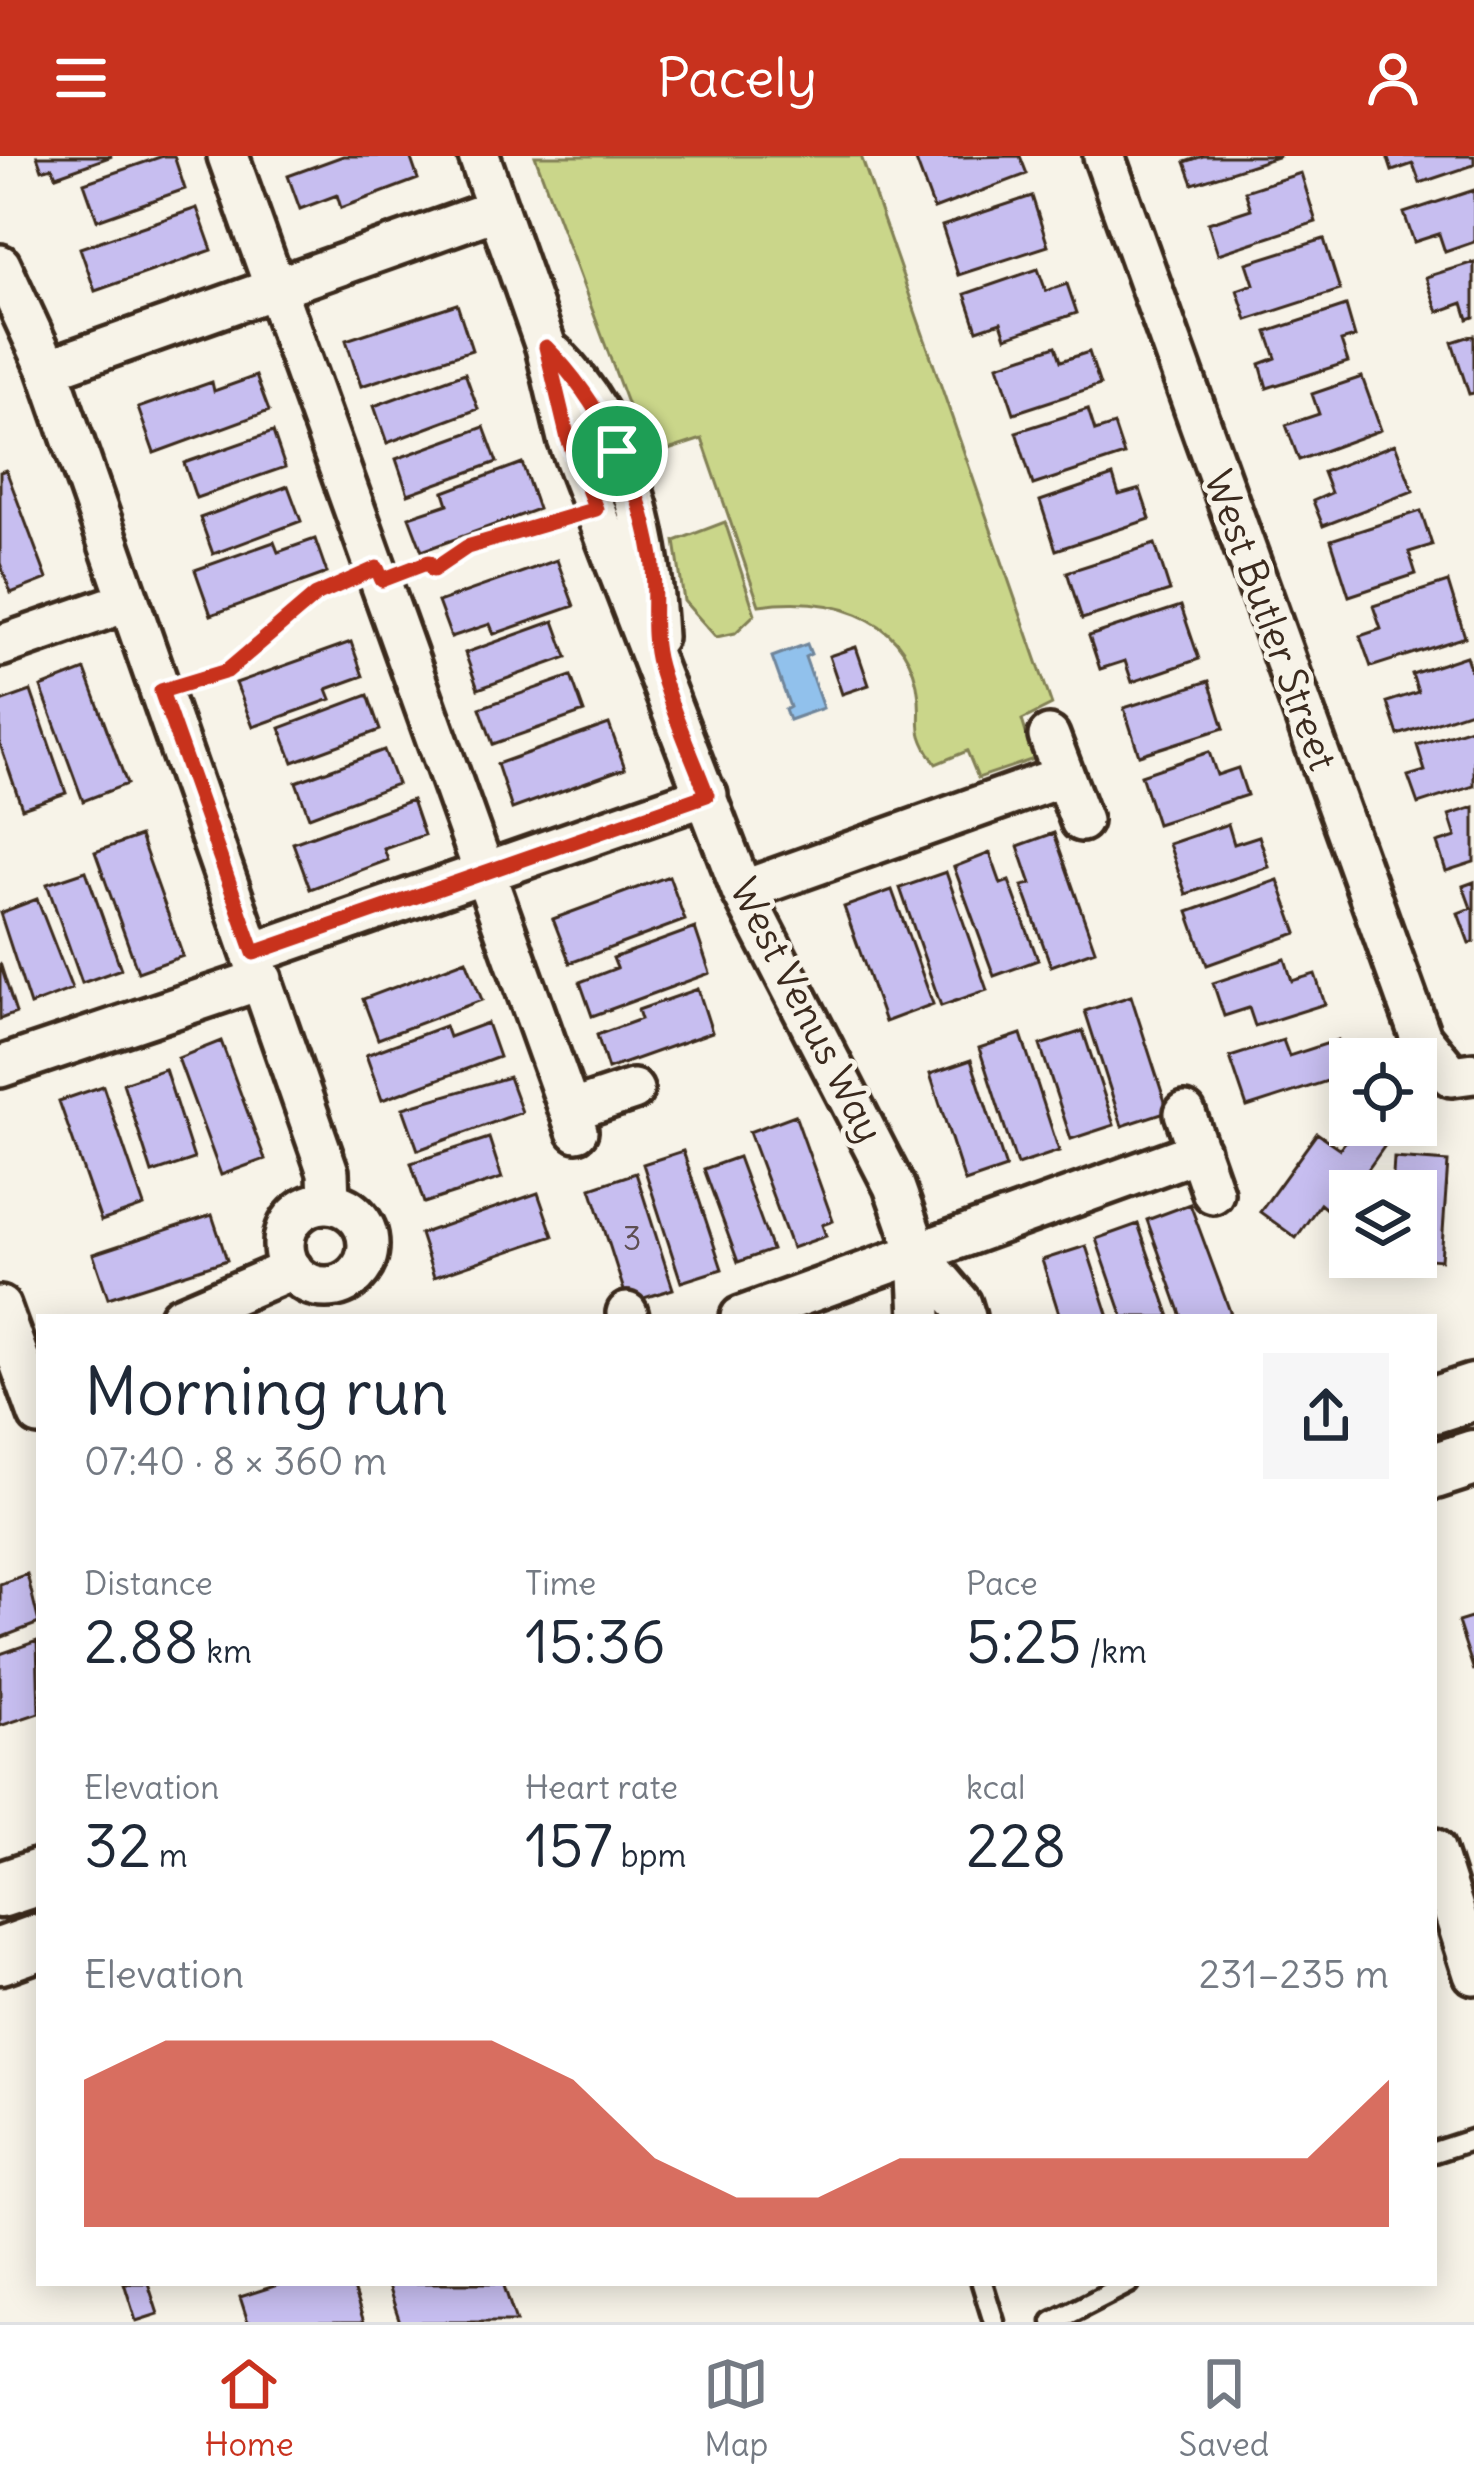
<!DOCTYPE html>
<meta charset="utf-8">
<style>
body{margin:0;font-family:Delius,sans-serif;background:#f6f6f7;color:#1f2937;height:100vh;display:flex;flex-direction:column;font-size:45px;white-space:nowrap}
*{box-sizing:border-box;margin:0}
p{font-size:39px;color:#747a83}
.icon{flex:none;width:66px;height:66px;fill:none;stroke:currentColor;stroke-width:2;stroke-linecap:round;stroke-linejoin:round}
.map{position:relative;flex:1;overflow:hidden}
.details{position:absolute;left:36px;top:1158px;width:1401px;height:972px;display:flex;flex-direction:column;background:#fff;border-radius:0px;box-shadow:0 6px 30px #0003}
.details>*{flex:none}
.tools{position:absolute;left:1329px;top:882px;display:grid;gap:24px}
.tools a{display:grid;place-items:center;width:108px;height:108px;border-radius:0px;background:#fff;box-shadow:0 6px 30px #0003;font-size:60px}
.pin{position:absolute;display:grid;place-items:center;width:102px;height:102px;color:#fff;margin:-51px;border:6px solid #fff;border-radius:50%;box-shadow:0 3px 12px #0007}
.round{display:grid;place-items:center;flex:none;width:126px;height:126px;border-radius:0px;background:#f6f6f7}
.headline{display:flex;align-items:center;justify-content:space-between;height:204px;padding:0 48px}
h1{font-size:66px;font-weight:600;line-height:90px}
.stats{display:grid;grid-template-columns:repeat(3,1fr);gap:18px;height:204px;padding:12px 48px}
.stats div{display:grid;align-content:center}
.stats b{font-size:60px;font-weight:600}
.stats small{font-size:33px;font-weight:400}
.stats p{font-size:33px}
.chart{height:336px;padding:24px 48px}
.chart p{display:flex;justify-content:space-between}
.chart svg{width:100%;height:216px;margin-top:12px;fill:#c8321e;opacity:.7}
header{display:flex;justify-content:space-between;align-items:center;height:156px;padding:0 48px;background:#c8321e;color:#fff;font-size:54px;font-weight:600}
.menu{display:flex;justify-content:space-around;align-items:center;height:168px;border-top:3px solid #e0e1e3;background:#fff;font-size:33px;color:#747a83}
.menu a{display:grid;justify-items:center;gap:6px}
.menu .on{color:#c8321e}
.map>svg:first-child{display:block}
</style>
<header><svg class="icon" aria-label="menu" viewBox="0 0 24 24"><path d="M4 6h16M4 12h16M4 18h16"/></svg>Pacely<svg class="icon" aria-label="person" viewBox="0 0 24 24"><circle cx="12" cy="8" r="4"/><path d="M4 21q1-7 8-7t8 7"/></svg></header>
<div class="map">
<svg width="1474" height="2166" viewBox="0 0 1474 2166">
<rect width="100%" height="100%" fill="#f7f3e8"/>
<filter id="ink" filterUnits="userSpaceOnUse"><feTurbulence type="fractalNoise" baseFrequency=".00833" numOctaves="2"/><feDisplacementMap in="SourceGraphic" scale="24" xChannelSelector="R" yChannelSelector="G"/><feConvolveMatrix kernelMatrix="1 2 1 2 8 2 1 2 1" color-interpolation-filters="sRGB"/></filter>
<g filter="url(#ink)">
<!-- green -->
<path fill="#cad68a" stroke="#828054" stroke-width="3" d="M 535,0 L 861,0 L 1052,549 L 1022,564 L 1034,603 L 978,622 L 967,595 L 936,608 C 909,569 925,568 917,529 C 902,456 825,440 759,449 L 702,283 L 647,301 Z
M 725,366 L 755,458 L 735,477 L 716,481 L 684,445 L 675,385 Z"/>
<!-- water -->
<path fill="#91c1ec" stroke="#6f859a" stroke-width="3" d="M 807,488 L 811,498 L 805,501 L 823,552 L 789,564 L 785,554 L 790,551 L 772,501 Z"/>
<!-- building -->
<path fill="#c7bef0" stroke="#3b2a1e" stroke-width="3" d="M 37,0 L 112,0 L 56,20 L 52,11 L 42,14 Z
M 163,0 L 174,0 L 185,33 L 97,64 L 84,27 Z
M 343,0 L 410,0 L 418,23 L 341,52 L 337,39 L 300,53 L 288,20 Z
M 1020,0 L 1027,18 L 934,53 L 915,2 Z
M 1203,0 L 1280,0 L 1193,28 L 1185,6 Z
M 1387,0 L 1474,0 L 1474,9 L 1420,27 L 1413,8 L 1392,15 Z
M 1301,17 L 1316,66 L 1218,98 L 1208,67 L 1251,53 L 1245,35 Z
M 1474,34 L 1474,86 L 1445,96 L 1439,78 L 1414,86 L 1404,57 Z
M 1032,40 L 1048,90 L 958,119 L 942,70 Z
M 197,52 L 212,94 L 95,135 L 80,92 Z
M 1324,83 L 1340,134 L 1247,164 L 1237,134 L 1254,128 L 1247,107 Z
M 1474,106 L 1474,161 L 1468,163 L 1463,147 L 1438,156 L 1426,121 Z
M 1038,113 L 1046,135 L 1067,128 L 1077,157 L 1006,181 L 1001,166 L 977,174 L 965,138 Z
M 457,148 L 472,194 L 361,230 L 346,184 Z
M 1346,150 L 1355,181 L 1341,185 L 1348,206 L 1267,232 L 1260,208 L 1276,202 L 1267,176 Z
M 1474,179 L 1474,237 L 1469,238 L 1452,186 Z
M 1056,190 L 1061,205 L 1089,196 L 1100,229 L 1014,257 L 998,209 Z
M 465,217 L 478,253 L 387,287 L 374,250 Z
M 256,220 L 269,255 L 154,297 L 138,252 L 212,226 L 214,235 Z
M 1362,221 L 1381,274 L 1299,304 L 1286,269 L 1319,258 L 1312,238 Z
M 1088,253 L 1095,275 L 1114,269 L 1124,299 L 1033,329 L 1016,276 Z
M 484,271 L 497,306 L 408,338 L 396,303 Z
M 273,276 L 285,311 L 196,342 L 184,307 Z
M 1395,288 L 1413,335 L 1323,370 L 1313,345 L 1331,337 L 1323,316 Z
M 522,307 L 538,353 L 422,395 L 409,361 L 448,348 L 444,336 Z
M 6,314 L 47,423 L 11,437 L 0,407 L 0,316 Z
M 1113,320 L 1119,339 L 1140,333 L 1150,363 L 1056,394 L 1040,345 Z
M 288,330 L 301,365 L 213,398 L 200,362 Z
M 1421,355 L 1432,389 L 1409,396 L 1416,418 L 1349,440 L 1331,384 Z
M 315,383 L 327,417 L 211,459 L 195,414 L 274,386 L 278,396 Z
M 1155,388 L 1170,435 L 1082,463 L 1067,416 Z
M 557,404 L 574,450 L 494,478 L 490,468 L 451,481 L 438,446 Z
M 1448,426 L 1465,481 L 1371,511 L 1360,480 L 1381,473 L 1373,450 Z
M 1181,450 L 1199,503 L 1132,526 L 1125,505 L 1100,513 L 1089,480 Z
M 554,465 L 567,501 L 478,533 L 465,497 Z
M 351,486 L 363,520 L 327,533 L 331,543 L 253,571 L 236,527 Z
M 856,491 L 869,529 L 842,538 L 829,500 Z
M 1466,500 L 1474,524 L 1474,554 L 1398,579 L 1387,546 L 1418,536 L 1412,518 Z
M 85,514 L 127,628 L 83,645 L 41,531 Z
M 571,520 L 584,556 L 493,588 L 480,552 Z
M 1209,525 L 1224,572 L 1139,599 L 1124,552 Z
M 31,535 L 66,637 L 22,652 L 0,588 L 0,546 Z
M 368,539 L 380,574 L 293,606 L 280,572 Z
M 609,568 L 625,612 L 512,653 L 497,608 Z
M 1474,571 L 1474,630 L 1418,648 L 1408,620 L 1425,615 L 1417,589 Z
M 384,594 L 397,628 L 309,661 L 296,626 Z
M 1209,596 L 1217,619 L 1238,612 L 1247,639 L 1157,668 L 1141,619 Z
M 412,644 L 424,679 L 384,693 L 388,704 L 310,733 L 293,687 Z
M 1474,651 L 1474,706 L 1446,715 L 1437,687 L 1456,681 L 1449,659 Z
M 1228,668 L 1234,688 L 1259,680 L 1269,711 L 1186,738 L 1169,688 Z
M 1054,677 L 1095,794 L 1051,810 L 1022,730 L 1031,728 L 1018,690 Z
M 140,680 L 183,800 L 138,816 L 95,696 Z
M 990,697 L 1001,728 L 1009,725 L 1038,804 L 994,820 L 954,711 Z
M 86,715 L 121,813 L 82,827 L 47,728 Z
M 946,716 L 987,834 L 941,850 L 900,732 Z
M 669,720 L 685,764 L 570,807 L 553,763 Z
M 1278,724 L 1297,777 L 1207,809 L 1188,756 Z
M 1474,726 L 1474,786 L 1469,787 L 1458,757 L 1471,752 L 1463,730 Z
M 892,734 L 933,848 L 885,866 L 844,751 Z
M 37,743 L 72,833 L 30,849 L 0,757 Z
M 695,772 L 710,817 L 592,860 L 580,826 L 617,812 L 613,802 Z
M 1285,803 L 1292,825 L 1315,818 L 1325,848 L 1255,870 L 1249,852 L 1224,860 L 1213,827 Z
M 466,804 L 482,844 L 378,883 L 363,843 Z
M 0,807 L 16,857 L 0,863 Z
M 698,833 L 712,876 L 608,913 L 597,879 L 641,863 L 638,854 Z
M 1131,840 L 1168,955 L 1122,970 L 1085,855 Z
M 487,867 L 499,901 L 382,944 L 366,899 L 445,870 L 449,881 Z
M 1083,875 L 1114,969 L 1071,983 L 1040,889 Z
M 1021,878 L 1059,995 L 1017,1009 L 979,892 Z
M 1283,884 L 1289,900 L 1338,884 L 1349,918 L 1247,951 L 1230,901 Z
M 221,885 L 265,1003 L 221,1019 L 178,902 Z
M 971,904 L 1006,1012 L 965,1026 L 930,918 Z
M 165,913 L 194,1003 L 152,1017 L 123,927 Z
M 509,921 L 522,956 L 418,994 L 403,952 Z
M 103,930 L 144,1050 L 101,1065 L 59,945 Z
M 795,959 L 833,1065 L 822,1069 L 826,1080 L 792,1092 L 749,976 Z
M 1357,969 L 1386,988 L 1335,1060 L 1320,1048 L 1296,1082 L 1260,1056 L 1317,977 L 1340,993 Z
M 489,982 L 502,1022 L 424,1047 L 411,1007 Z
M 683,995 L 722,1113 L 681,1126 L 643,1008 Z
M 738,1001 L 772,1094 L 738,1106 L 704,1013 Z
M 1394,1002 L 1448,1006 L 1441,1104 L 1403,1101 L 1416,1101 L 1416,1035 L 1392,1035 Z
M 636,1017 L 673,1133 L 628,1147 L 591,1032 Z
M 538,1037 L 553,1080 L 434,1121 L 420,1078 Z
M 1190,1048 L 1232,1161 L 1182,1161 L 1147,1064 Z
M 212,1059 L 227,1104 L 108,1142 L 93,1098 Z
M 1138,1068 L 1170,1161 L 1123,1161 L 1096,1083 Z
M 1086,1090 L 1109,1161 L 1060,1161 L 1042,1104 Z
M 27,1418 L 39,1467 L 0,1482 L 0,1428 Z
M 1474,1461 L 1474,1515 L 1458,1466 Z
M 37,1485 L 39,1557 L 0,1570 L 0,1498 Z
M 124,2127 L 148,2127 L 158,2158 L 136,2165 Z
M 284,2127 L 351,2127 L 364,2166 L 248,2166 L 240,2141 Z
M 387,2127 L 503,2127 L 516,2166 L 400,2166 Z"/>
<g fill="none" stroke-linecap="round" stroke-linejoin="round">
<!-- service casing -->
<g stroke="#3b2a1e" stroke-width="27">
<path id="service" d="M 1434,1996 L 1474,1983
M 982,2127 L 994,2166
M 1053,2166 L 1129,2127"/>
</g>
<!-- minor casing -->
<g stroke="#3b2a1e" stroke-width="48">
<path id="minor" d="M 228,0 L 577,975
M 479,0 L 546,191 L 568,283 L 742,735 L 894,1030 L 918,1098 L 921,1161
M 1104,0 L 1421,882 L 1452,920 L 1474,917
M 0,109 L 48,213 L 328,1016 L 329,1047
M 554,199 C 628,273 651,380 656,481
M 48,213 L 498,53
M 0,490 L 129,445
M 1049,580 L 1081,665
M 742,735 L 1064,620
M 254,797 L 707,639
M 0,911 L 262,823
M 570,955 L 633,934
M 1185,957 L 1213,1037
M284 1089a42 42 0 1 1 84 0a42 42 0 1 1-84 0Z
M 918,1098 L 961,1148 L 965,1161
M 0,1151 L 39,1259
M 627,1157 L 628,1161
M 180,1161 L 292,1113
M 741,1161 L 1199,995
M 1434,1693 L 1474,1818"/>
</g>
<!-- secondary casing -->
<g stroke="#3b2a1e" stroke-width="63">
<path id="secondary" d="M 1434,1249 L 1474,1236
M 1434,1315 L 1474,1302
M 0,1734 L 39,1721
M 0,1800 L 39,1786"/>
</g>
<!-- path -->
<path stroke="#3b2a1e" stroke-width="6" stroke-dasharray="3 9" stroke-linecap="butt" d="M 413,413 L 429,407 L 433,414 L 467,391 L 563,366
M 193,525 C 256,508 285,449 345,425"/>
<!-- service -->
<use href="#service" stroke="#f7f3e8" stroke-width="18"/>
<!-- minor -->
<use href="#minor" stroke="#f7f3e8" stroke-width="39"/>
<!-- secondary -->
<use href="#secondary" stroke="#f7f3e8" stroke-width="54"/>
</g>
</g>
<g fill="none" stroke-linecap="round" stroke-linejoin="round" filter="url(#ink)">
<!-- route casing -->
<g stroke="#fff" stroke-width="24">
<path id="route" d="M 546,191 C 599,244 640,325 652,401 C 657,436 649,476 659,510 C 671,554 691,597 707,639 L 254,797 L 161,535 L 227,515 L 316,439 L 377,412 L 382,424 L 429,406 L 433,414 L 467,391 L 596,353 L 568,283 Z"/>
</g>
<!-- route -->
<use href="#route" stroke="#c8321e" stroke-width="15"/>
</g>
<g text-anchor="middle" stroke-width="10" stroke-linejoin="round" paint-order="stroke">
<!-- number labels -->
<g font-size="33" fill="#5e4f52">
<text x="632" y="1094">3</text>
</g>
<!-- street labels -->
<g font-size="39" fill="#3b2a1e" stroke="#f7f3e8">
<text transform="translate(1271 464) rotate(70)" y="14">West Butler Street</text>
<text transform="translate(807 854) rotate(63)" y="14">West Venus Way</text>
</g>
</g>
</svg>
<div class="tools">
<a><svg class="icon" aria-label="locate" viewBox="0 0 24 24"><circle cx="12" cy="12" r="6"/><path d="M12 2v4M12 18v4M2 12h4M18 12h4"/></svg></a>
<a><svg class="icon" aria-label="layers" viewBox="0 0 24 24"><path d="M12 4l9 5-9 5-9-5zM3 14l9 5 9-5"/></svg></a>
</div>
<div class="pin" style="left:617px;top:295px;background:#1e9e55"><svg class="icon" aria-label="arrive" viewBox="0 0 24 24"><path d="M6 21V4h12l-3 4 3 4H6"/></svg></div>
<section class="details">
<div class="headline"><div><h1>Morning run</h1><p>07:40 · 8 × 360 m</p></div><a class="round"><svg class="icon" aria-label="share" viewBox="0 0 24 24"><path d="M12 15V3M7 8l5-5 5 5M5 13v7h14v-7"/></svg></a></div>
<div class="stats">
<div><p>Distance</p><b>2.88<small> km</small></b></div>
<div><p>Time</p><b>15:36</b></div>
<div><p>Pace</p><b>5:25<small> /km</small></b></div>
</div>
<div class="stats">
<div><p>Elevation</p><b>32<small> m</small></b></div>
<div><p>Heart rate</p><b>157<small> bpm</small></b></div>
<div><p>kcal</p><b>228</b></div>
</div>
<div class="chart"><p><span>Elevation</span>231–235 m</p>
<svg viewBox="0 0 160 44" preserveAspectRatio="none"><path d="M0 44V14L10 6L20 6L30 6L40 6L50 6L60 14L70 30L80 38L90 38L100 30L110 30L120 30L130 30L140 30L150 30L160 14V44z"/></svg>
</div>
</section>
</div>
<nav class="menu">
<a class="on"><svg class="icon" aria-label="home" viewBox="0 0 24 24"><path d="M3 11l9-7 9 7M6 9v11h12V9"/></svg>Home</a>
<a><svg class="icon" aria-label="map" viewBox="0 0 24 24"><path d="M3 6l6-2 6 2 6-2v14l-6 2-6-2-6 2zM9 4v14M15 6v14"/></svg>Map</a>
<a><svg class="icon" aria-label="saved" viewBox="0 0 24 24"><path d="M7 4h10v16l-5-4-5 4z"/></svg>Saved</a>
</nav>
